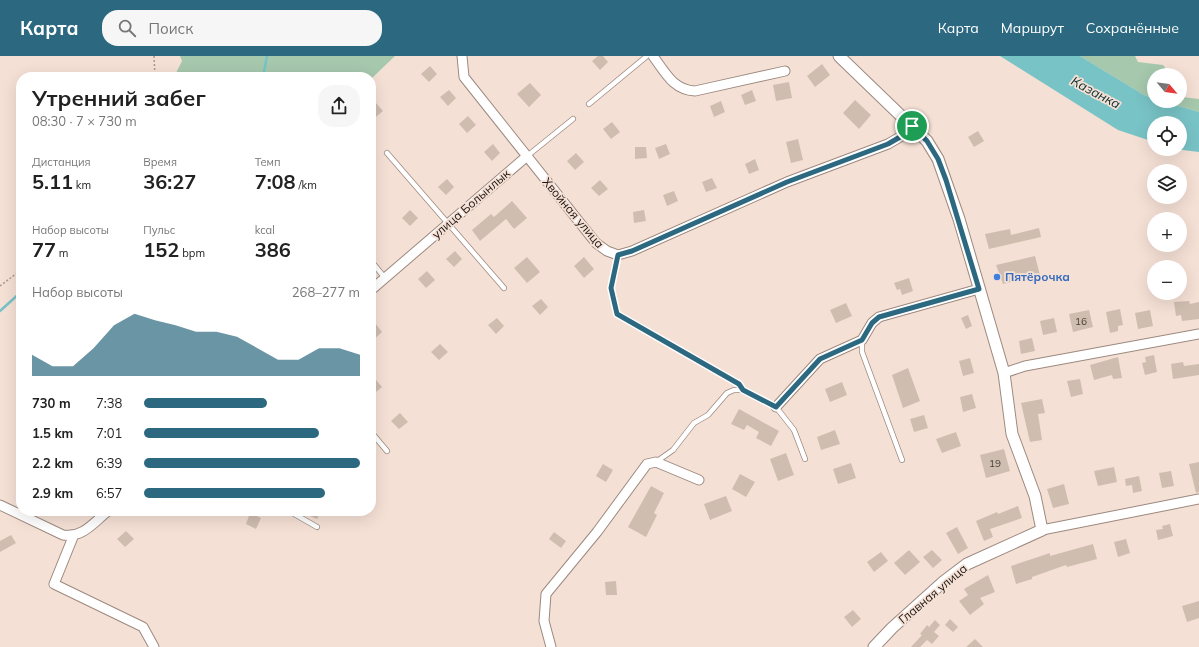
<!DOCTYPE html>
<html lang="ru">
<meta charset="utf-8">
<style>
body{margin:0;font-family:Mulish,sans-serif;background:#f6f6f6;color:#222;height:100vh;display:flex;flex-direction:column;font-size:15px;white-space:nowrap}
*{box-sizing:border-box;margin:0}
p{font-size:13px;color:#767676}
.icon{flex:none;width:22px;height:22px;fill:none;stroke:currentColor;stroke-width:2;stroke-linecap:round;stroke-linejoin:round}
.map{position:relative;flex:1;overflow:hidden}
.sheet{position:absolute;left:16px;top:16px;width:360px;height:444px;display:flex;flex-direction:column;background:#fff;border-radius:16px;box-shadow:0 4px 16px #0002}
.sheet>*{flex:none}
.needle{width:26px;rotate:119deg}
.controls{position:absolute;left:1147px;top:12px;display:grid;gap:8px}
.controls a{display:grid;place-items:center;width:40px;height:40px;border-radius:50%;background:#fff;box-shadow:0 4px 16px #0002;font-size:20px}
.pin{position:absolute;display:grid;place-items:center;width:34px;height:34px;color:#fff;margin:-17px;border:2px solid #fff;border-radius:50%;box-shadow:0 1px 4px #0007}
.round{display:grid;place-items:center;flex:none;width:42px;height:42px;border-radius:16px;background:#f6f6f6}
.summary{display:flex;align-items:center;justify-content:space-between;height:68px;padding:0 16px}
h1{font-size:22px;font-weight:700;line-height:30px}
.metrics{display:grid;grid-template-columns:repeat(3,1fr);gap:6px;height:68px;padding:4px 16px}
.metrics div{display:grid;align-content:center}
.metrics b{font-size:20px;font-weight:700}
.metrics small{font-size:11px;font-weight:400}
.metrics p{font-size:11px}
.chart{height:112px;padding:8px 16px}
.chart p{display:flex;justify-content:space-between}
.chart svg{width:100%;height:72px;margin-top:4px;fill:#2c6980;opacity:.7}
ul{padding:0 16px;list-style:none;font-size:13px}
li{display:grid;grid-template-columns:64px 48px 1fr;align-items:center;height:30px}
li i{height:10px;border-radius:5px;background:#2c6980}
header{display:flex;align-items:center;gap:24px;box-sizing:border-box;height:56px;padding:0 20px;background:#2c6980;color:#fff}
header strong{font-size:19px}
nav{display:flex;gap:22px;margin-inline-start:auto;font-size:14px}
.search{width:280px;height:36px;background:#f6f6f6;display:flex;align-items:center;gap:10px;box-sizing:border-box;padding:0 14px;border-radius:16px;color:#767676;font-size:15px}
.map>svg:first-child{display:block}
</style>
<header>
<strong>Карта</strong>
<div class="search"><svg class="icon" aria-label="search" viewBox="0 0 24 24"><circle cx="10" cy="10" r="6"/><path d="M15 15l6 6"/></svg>Поиск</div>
<nav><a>Карта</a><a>Маршрут</a><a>Сохранённые</a></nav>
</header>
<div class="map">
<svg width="1199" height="591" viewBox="0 0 1199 591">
<rect width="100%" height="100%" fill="#f5e0d5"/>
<!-- green -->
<path fill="#a6c8ad" d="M 180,0 L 395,0 L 371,23 L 371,21 L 174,21 L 182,5 Z
M 1080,0 L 1135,0 L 1138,6 L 1163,9 L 1171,19 L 1154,19 L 1154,43 L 1144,39 Z
M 1180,30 L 1183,33 L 1182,41 L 1199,43 L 1199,56 L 1161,45 L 1180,45 Z"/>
<!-- water -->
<path fill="#78c3c6" d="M 1000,0 L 1080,0 L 1144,39 L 1154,43 L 1154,45 L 1161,45 L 1199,56 L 1199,96 L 1175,93 L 1180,93 L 1180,67 L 1154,67 L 1154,86 L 1118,74 Z"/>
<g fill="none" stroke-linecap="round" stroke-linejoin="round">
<!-- stream -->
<path stroke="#78c3c6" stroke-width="2.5" d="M 263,21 L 267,0
M 0,255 L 21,236"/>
</g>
<!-- building -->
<path fill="#cfbeb0" d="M 598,0 L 603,0 L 608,6 L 600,14 L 592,5 Z
M 822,8 L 830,19 L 815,31 L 807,20 Z
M 430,10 L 437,18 L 429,26 L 421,18 Z
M 789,26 L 792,42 L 776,45 L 773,29 Z
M 530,27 L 541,39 L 529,51 L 517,38 Z
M 449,34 L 456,42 L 448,50 L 440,41 Z
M 752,34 L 756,45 L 745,49 L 741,39 Z
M 855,44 L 871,59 L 859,73 L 843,57 Z
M 721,45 L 725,56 L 714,61 L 710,50 Z
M 375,46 L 383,55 L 371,65 L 371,50 Z
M 468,60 L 476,69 L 467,77 L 459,68 Z
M 612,66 L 620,76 L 611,83 L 603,73 Z
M 978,75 L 984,85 L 974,91 L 968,81 Z
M 798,83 L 803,104 L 791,107 L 786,86 Z
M 493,88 L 500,97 L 492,105 L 484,96 Z
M 666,88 L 670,98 L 659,103 L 655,92 Z
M 635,91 L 646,91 L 647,102 L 635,103 Z
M 576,97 L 584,106 L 575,114 L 567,105 Z
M 755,103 L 759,114 L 749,118 L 745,108 Z
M 712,122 L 717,132 L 706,136 L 702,126 Z
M 447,123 L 454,131 L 446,139 L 438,131 Z
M 600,124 L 608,133 L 599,140 L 591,132 Z
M 674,135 L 678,145 L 667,150 L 663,139 Z
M 512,145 L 527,162 L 514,173 L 506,163 L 480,185 L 472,174 L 491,158 L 494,161 Z
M 410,154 L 418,162 L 410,170 L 402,162 Z
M 644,154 L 646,165 L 634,167 L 633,156 Z
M 1039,172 L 1041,181 L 989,193 L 985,178 L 1010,173 L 1011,179 Z
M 455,195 L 462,203 L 454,211 L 446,203 Z
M 1035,200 L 1040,219 L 1003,228 L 996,209 Z
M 527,201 L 540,216 L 527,227 L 514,212 Z
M 584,201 L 594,213 L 584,222 L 574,210 Z
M 427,215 L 435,224 L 426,232 L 418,223 Z
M 909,222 L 913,235 L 902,239 L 900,233 L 897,234 L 894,227 Z
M 541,243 L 548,251 L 540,259 L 532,250 Z
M 1189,245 L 1190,248 L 1199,246 L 1199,263 L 1182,265 L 1181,259 L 1176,260 L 1174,246 Z
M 846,247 L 852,260 L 836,267 L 830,254 Z
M 1120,253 L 1123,269 L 1118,270 L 1118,275 L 1110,277 L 1106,256 Z
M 1089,254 L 1093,271 L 1073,276 L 1069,258 Z
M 1150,254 L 1153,270 L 1138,273 L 1135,257 Z
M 968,259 L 972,270 L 966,273 L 961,262 Z
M 497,262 L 504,270 L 496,278 L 488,269 Z
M 1054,262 L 1057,276 L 1043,279 L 1040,265 Z
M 375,267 L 382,276 L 371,286 L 371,271 Z
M 1032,282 L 1035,295 L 1021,298 L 1019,285 Z
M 440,288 L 448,296 L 439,304 L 431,296 Z
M 1154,299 L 1157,316 L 1145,319 L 1142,307 L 1146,306 L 1145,301 Z
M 1118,301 L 1122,322 L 1113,323 L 1112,319 L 1094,324 L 1090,309 Z
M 970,302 L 974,317 L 963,320 L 959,305 Z
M 1183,306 L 1184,310 L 1199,308 L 1199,319 L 1173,323 L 1171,308 Z
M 908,312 L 920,345 L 903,352 L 892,319 Z
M 371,318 L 382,331 L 371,340 Z
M 1080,323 L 1083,338 L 1071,341 L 1067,325 Z
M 842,326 L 847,339 L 830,346 L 825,333 Z
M 972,338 L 976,352 L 963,356 L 960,341 Z
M 1042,343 L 1045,357 L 1038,358 L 1042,384 L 1030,386 L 1021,347 Z
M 739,353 L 779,375 L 771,390 L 756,382 L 759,376 L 747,369 L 744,374 L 731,368 Z
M 400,357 L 408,366 L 399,373 L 391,365 Z
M 924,359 L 928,372 L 914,376 L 910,363 Z
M 835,374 L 840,388 L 821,394 L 817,381 Z
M 956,376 L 961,390 L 942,397 L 936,383 Z
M 1004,393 L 1010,415 L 986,422 L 980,399 Z
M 786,397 L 794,419 L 778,425 L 770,403 Z
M 1199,406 L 1199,436 L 1196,437 L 1189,408 Z
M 851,407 L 856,422 L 838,428 L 833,413 Z
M 603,408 L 613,414 L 606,426 L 596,420 Z
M 1114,411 L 1117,426 L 1098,430 L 1094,415 Z
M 1171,415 L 1174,430 L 1162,432 L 1159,417 Z
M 740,418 L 755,426 L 746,441 L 732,433 Z
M 1139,420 L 1142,435 L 1133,437 L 1132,429 L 1126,430 L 1125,423 Z
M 1064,428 L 1069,448 L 1053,452 L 1047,433 Z
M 651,430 L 664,437 L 654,457 L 657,459 L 646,481 L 628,471 Z
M 726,440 L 732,455 L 710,464 L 704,448 Z
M 1018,450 L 1022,462 L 990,473 L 993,481 L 984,485 L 976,465 L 997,456 L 998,458 Z
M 299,455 L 321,455 L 317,463 Z
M 250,457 L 261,462 L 256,473 L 246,468 Z
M 1170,468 L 1173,480 L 1158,484 L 1156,474 L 1163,473 L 1162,470 Z
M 957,471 L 968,492 L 958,498 L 946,477 Z
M 126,475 L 134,483 L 125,491 L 117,483 Z
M 554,476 L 566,485 L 561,492 L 549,483 Z
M 11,479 L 16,487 L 0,496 L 0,485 Z
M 1126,483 L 1130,497 L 1118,501 L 1114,486 Z
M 1093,488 L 1097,503 L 1067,511 L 1066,509 L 1032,521 L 1032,523 L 1016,528 L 1011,510 L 1050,497 L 1050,500 Z
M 909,494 L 920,506 L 905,519 L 894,507 Z
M 932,494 L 942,504 L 933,512 L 923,501 Z
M 881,496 L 888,505 L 874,516 L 867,506 Z
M 988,519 L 995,536 L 980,542 L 984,548 L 970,559 L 959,545 L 968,539 L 964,533 Z
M 616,525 L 617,539 L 606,539 L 605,526 Z
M 1199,545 L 1199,562 L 1187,566 L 1182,550 Z
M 853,554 L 861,563 L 852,571 L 844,561 Z
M 950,563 L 958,571 L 953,576 L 945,569 Z
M 935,564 L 940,569 L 934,576 L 939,580 L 932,588 L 927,584 L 920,591 L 911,591 L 922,579 L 920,578 L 927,569 L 929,571 Z
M 975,583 L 983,591 L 966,591 Z"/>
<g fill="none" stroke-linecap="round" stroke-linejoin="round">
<!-- service casing -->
<g stroke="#9c897f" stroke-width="6">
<path id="service" d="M 589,48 L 647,0
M 387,97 L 504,232
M 526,101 L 573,63
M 618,199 L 611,232 L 617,257 L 739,328 L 743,334
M 371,205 L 385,222
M 862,284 L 862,296 L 902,404
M 371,376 L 387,395
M 656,406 L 673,394 L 694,367 L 708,359 L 727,337 L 734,334 L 743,334 L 776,351 L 794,374 L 805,403
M 289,455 L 317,471"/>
</g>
<!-- minor casing -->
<g stroke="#9c897f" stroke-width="11">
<path id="minor" d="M 462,0 L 464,21 L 596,187 L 607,195 L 618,199 L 632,195 L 787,126 L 888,88 L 900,81 L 912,70
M 653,0 C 665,16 673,34 695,35 L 785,15
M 371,234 L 526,101
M 1004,317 L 1025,310 L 1199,278
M 776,351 L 820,303 L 862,284 L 872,267 L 879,261 L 979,233
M 0,449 L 63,479 C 83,482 93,467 108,455
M 1042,474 L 1199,443
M 73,481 L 54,528 L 143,571 L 154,591
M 551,591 L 544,565 L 546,538 L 597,476 L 647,408 L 656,406 L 699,424"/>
</g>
<!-- tertiary casing -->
<g stroke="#9c897f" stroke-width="13">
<path id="tertiary" d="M 839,0 L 927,85 L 938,103 L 959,163 L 1004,317 L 1012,378 L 1035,440 L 1042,474 L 967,508 L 942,527 L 892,572 L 874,591"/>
</g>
<!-- path -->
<path stroke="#a99890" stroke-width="1.5" stroke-dasharray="2 2" stroke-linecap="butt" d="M 154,0 L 155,21
M 0,230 L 21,214"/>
<!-- service -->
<use href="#service" stroke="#fff" stroke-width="4.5"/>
<!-- minor -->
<use href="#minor" stroke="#fff" stroke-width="9"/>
<!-- tertiary -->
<use href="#tertiary" stroke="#fff" stroke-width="11"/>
</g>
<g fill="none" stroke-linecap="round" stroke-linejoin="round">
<!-- route casing -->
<g stroke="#fff" stroke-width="8">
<path id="route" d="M 912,70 L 927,85 L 938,103 L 946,124 L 979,233 L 879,261 L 872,267 L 862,284 L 820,303 L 776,351 L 743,334 L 739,328 L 617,258 L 611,232 L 618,199 L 632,195 L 787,126 L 888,88 L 900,81 Z"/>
</g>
<!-- route -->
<use href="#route" stroke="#2c6980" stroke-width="5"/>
</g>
<!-- markers -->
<circle fill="#3f7fe0" stroke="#f5e0d5" stroke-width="1.5" cx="997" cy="221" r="4"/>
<g text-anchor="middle" stroke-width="3.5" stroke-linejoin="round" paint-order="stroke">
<!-- number labels -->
<g font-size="10" fill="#493f39">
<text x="1081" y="269">16</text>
<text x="995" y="411">19</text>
</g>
<!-- street labels -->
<g font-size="12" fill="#1c1511" stroke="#f5e0d5">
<text transform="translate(471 148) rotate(-41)" y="4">улица Болынлык</text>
<text transform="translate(573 157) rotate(50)" y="4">Хвойная улица</text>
<text transform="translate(933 538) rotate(-40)" y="4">Главная улица</text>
</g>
<!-- shop labels -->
<g font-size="12" font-weight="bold" fill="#366cbe" stroke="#f5e0d5" text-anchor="start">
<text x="1005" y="225">Пятёрочка</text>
</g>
<!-- water labels -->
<g font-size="13" font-style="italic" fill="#082f31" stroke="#f5e0d5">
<text transform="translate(1096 36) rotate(28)" y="5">Казанка</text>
</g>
</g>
</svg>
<div class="controls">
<a><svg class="needle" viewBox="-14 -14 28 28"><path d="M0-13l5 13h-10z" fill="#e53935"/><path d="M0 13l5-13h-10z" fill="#767676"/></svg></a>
<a><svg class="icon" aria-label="locate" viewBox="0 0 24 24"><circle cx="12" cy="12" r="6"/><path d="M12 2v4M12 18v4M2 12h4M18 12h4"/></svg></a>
<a><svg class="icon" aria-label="layers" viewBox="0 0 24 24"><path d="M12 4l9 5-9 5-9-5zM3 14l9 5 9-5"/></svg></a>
<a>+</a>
<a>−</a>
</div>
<div class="pin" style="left:912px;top:70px;background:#1e9e55"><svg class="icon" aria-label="arrive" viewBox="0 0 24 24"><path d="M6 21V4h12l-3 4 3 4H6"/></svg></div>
<section class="sheet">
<div class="summary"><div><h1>Утренний забег</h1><p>08:30 · 7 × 730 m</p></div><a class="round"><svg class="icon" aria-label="share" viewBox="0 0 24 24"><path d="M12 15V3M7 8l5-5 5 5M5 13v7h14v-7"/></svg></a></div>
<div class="metrics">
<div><p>Дистанция</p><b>5.11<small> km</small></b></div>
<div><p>Время</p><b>36:27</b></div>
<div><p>Темп</p><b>7:08<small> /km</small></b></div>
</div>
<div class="metrics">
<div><p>Набор высоты</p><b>77<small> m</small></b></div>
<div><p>Пульс</p><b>152<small> bpm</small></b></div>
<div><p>kcal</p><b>386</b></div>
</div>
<div class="chart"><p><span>Набор высоты</span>268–277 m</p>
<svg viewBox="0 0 160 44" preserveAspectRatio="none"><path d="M0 44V31L10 38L20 38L30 27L40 13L50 6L60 10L70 13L80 17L90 17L100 20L110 27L120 34L130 34L140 27L150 27L160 31V44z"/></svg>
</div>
<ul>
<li><b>730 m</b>7:38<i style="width:57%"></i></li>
<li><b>1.5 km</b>7:01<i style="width:81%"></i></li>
<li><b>2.2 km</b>6:39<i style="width:100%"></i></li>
<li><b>2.9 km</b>6:57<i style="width:84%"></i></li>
</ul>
</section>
</div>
